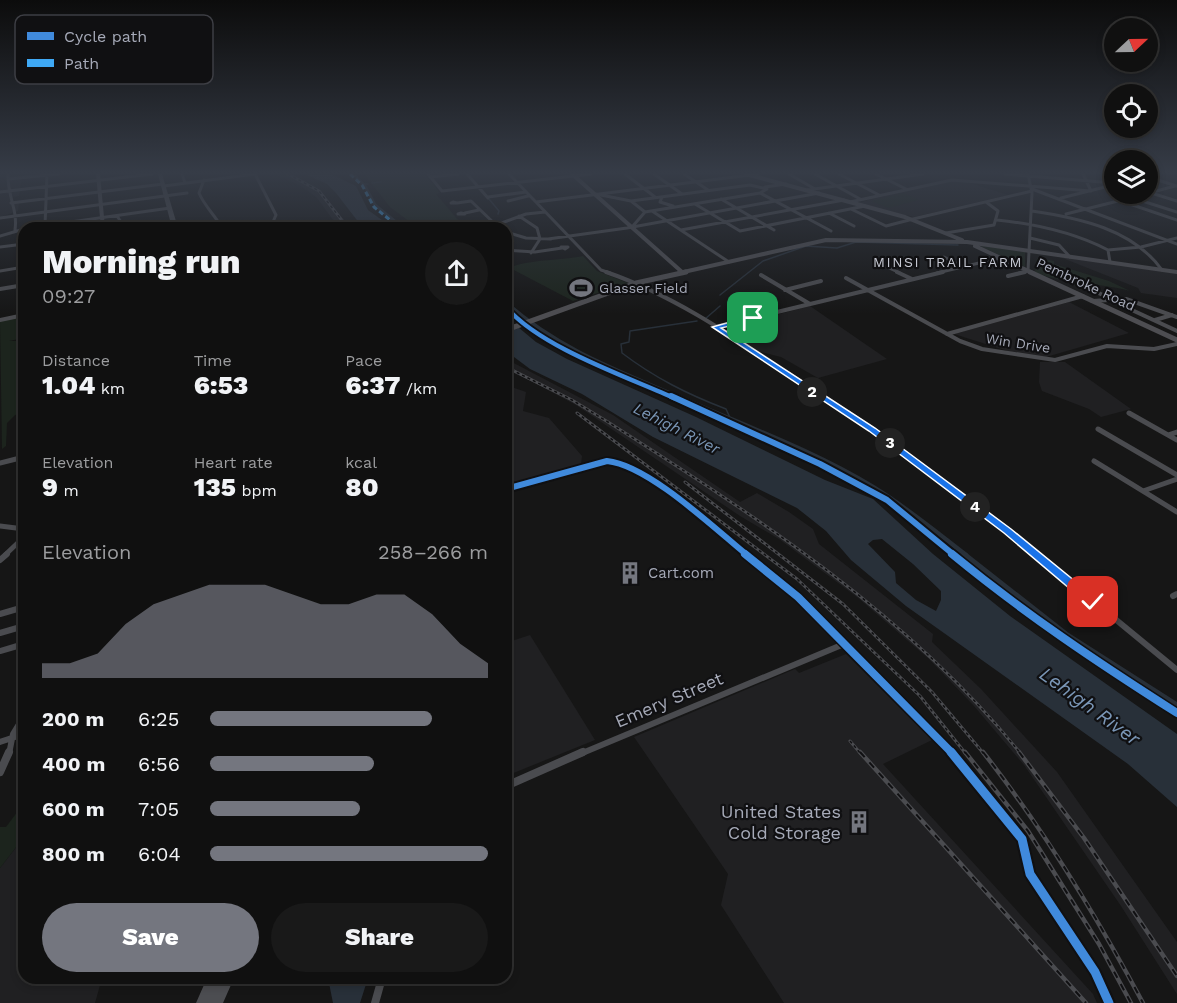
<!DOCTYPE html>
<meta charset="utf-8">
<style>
body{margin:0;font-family:"Work Sans",sans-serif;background:#191919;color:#f1f3f6;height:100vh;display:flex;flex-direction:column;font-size:22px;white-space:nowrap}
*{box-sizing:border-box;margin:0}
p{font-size:20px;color:#9c9d9f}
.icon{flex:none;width:33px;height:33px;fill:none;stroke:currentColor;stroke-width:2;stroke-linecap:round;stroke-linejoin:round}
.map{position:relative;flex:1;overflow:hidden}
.sheet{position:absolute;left:18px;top:222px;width:494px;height:762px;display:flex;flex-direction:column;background:#101010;border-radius:18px;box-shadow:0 3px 9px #0003,0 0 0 2px #303030}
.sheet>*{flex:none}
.needle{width:39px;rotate:68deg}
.controls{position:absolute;left:1104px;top:18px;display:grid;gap:12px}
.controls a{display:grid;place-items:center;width:54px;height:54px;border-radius:50%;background:#101010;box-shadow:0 3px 9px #0003,0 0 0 2px #303030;font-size:30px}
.pin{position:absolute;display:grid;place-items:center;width:51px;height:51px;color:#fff;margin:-26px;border-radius:12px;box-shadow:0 3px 9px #0006}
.km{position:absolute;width:30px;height:30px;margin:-15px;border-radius:50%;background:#222;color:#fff;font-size:16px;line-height:30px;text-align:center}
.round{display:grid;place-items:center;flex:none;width:63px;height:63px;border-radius:32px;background:#191919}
.headline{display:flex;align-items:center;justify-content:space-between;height:102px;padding:0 24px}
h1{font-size:33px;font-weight:800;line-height:45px}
.stats{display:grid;grid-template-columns:repeat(3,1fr);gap:9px;height:102px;padding:6px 24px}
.stats div{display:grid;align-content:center}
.stats b{font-size:26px;font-weight:800}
.stats small{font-size:16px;font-weight:400}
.stats p{font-size:16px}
.chart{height:168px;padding:12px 24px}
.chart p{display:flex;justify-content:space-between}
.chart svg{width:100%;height:108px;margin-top:6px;fill:#74767f;opacity:.7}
.cta{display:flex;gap:12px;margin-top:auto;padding:12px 24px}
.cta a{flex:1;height:69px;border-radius:36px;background:#74767f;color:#fff;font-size:24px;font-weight:800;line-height:69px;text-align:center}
.cta a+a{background:#191919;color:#f1f3f6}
ul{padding:0 24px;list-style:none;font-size:20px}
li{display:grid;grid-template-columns:96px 72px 1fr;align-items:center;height:45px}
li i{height:15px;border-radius:8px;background:#74767f}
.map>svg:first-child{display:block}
</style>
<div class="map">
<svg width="1177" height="1003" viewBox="0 0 1177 1003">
<rect width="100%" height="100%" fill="#161616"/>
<!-- built -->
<path fill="#202022" d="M 0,174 L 52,174 L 22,177 L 19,196 L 12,197 L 13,204 L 19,203 L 18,211 L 0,217 Z
M 275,174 L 287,174 L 314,188 L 348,228 L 339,228 L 317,198 L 301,186 Z
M 960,180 L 1008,195 L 914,217 L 857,203 L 946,181 Z
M 1060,257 L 1177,273 L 1177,298 L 1141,293 L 1138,288 Z
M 1069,302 L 1129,333 L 1046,357 L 1011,352 L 954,334 Z
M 810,306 L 887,359 L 818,378 L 781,357 L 757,351 L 726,328 Z
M 506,359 L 613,415 L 740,502 L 757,493 L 789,512 L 813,529 L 819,544 L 933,634 L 932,642 L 981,689 L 1057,772 L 1177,942 L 1177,994 L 1121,906 L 1024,765 L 974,706 L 929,659 L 857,597 L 779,539 L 740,516 L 576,405 L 506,368 Z
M 1040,362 L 1065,362 L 1131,409 L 1101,417 L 1089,409 L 1042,391 L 1039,382 Z
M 506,385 L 526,392 L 523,411 L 549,418 L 582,456 L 581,464 L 506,487 Z
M 530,635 L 595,740 L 506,776 L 506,643 Z
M 846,654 L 932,740 L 883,764 L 1093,994 L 1097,1003 L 784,1003 L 721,905 L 728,874 L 634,737 L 795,669 L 799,673 Z
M 24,837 L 24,978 L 102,978 L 95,1003 L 0,1003 L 0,868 Z"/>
<!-- green -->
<path fill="#1c241d" d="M 364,174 L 425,174 L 440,193 L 436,194 L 464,227 L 418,228 L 390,207 Z
M 903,193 L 919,200 L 888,208 L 871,201 Z
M 978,245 L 1025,252 L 1025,267 Z
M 583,256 L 597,271 L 628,283 L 573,301 L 510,268 C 523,260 565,260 583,256 Z
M 1037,258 L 1054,261 L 1054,264 L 1109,281 L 1130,291 C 1102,283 1058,283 1035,272 Z
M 24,316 L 24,338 L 9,341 L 24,341 L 24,413 L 15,415 L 7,423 L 6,446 L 2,449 L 0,321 Z
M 24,803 L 24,837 L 0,868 L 0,827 L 6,827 Z"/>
<!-- water -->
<path fill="#283039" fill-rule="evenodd" d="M 305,174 L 331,174 L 356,186 L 368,210 L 393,228 L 363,228 L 336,193 L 327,184 Z
M 506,317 L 536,342 L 567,359 L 696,417 L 825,480 L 873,499 L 933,554 L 1010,616 L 1177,734 L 1177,807 L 1128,764 L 906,606 L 851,560 L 826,531 L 797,508 L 653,437 L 582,394 L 530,369 L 506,351 ZM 882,539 L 913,564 L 941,591 L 941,600 L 936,611 L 916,600 L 896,583 L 895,572 L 868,544 L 873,540 Z
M 328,978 L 368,978 L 360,1003 L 333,1003 Z"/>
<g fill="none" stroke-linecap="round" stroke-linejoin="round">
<!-- stream -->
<path stroke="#283039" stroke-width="1.5" d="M 372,183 L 381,182
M 364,184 L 368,184
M 489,199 L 499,211 L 498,214
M 720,295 L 763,261 L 806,246 L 837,248 L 856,242 L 958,245
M 705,319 L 720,306
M 697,321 L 630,331 L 629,342 L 621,344 L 622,353 C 655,378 687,394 726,409 L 732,422"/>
<!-- canal-far3 -->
<path stroke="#283039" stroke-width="3" d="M 353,174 L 365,186 L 375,205 L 403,228"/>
<!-- canal-far2 -->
<path stroke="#283039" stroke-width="4" d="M 506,303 C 560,350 616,370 681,398"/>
<!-- canal-far1 -->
<path stroke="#283039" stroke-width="4.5" d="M 677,396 C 742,425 812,450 873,487 C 906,507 936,532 966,555"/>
<!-- canal -->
<path stroke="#283039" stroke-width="5" d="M 964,554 L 1066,634 L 1177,705"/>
<!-- minor-far4 -->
<path stroke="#4a4b4f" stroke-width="3" d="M 8,174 C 7,196 18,209 15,230
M 182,174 L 185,183
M 255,174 L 276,215 L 272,224 L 277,228
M 428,174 L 442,191 L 591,174
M 467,174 L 488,198
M 509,174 L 601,270 L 610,273
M 625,174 L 655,197
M 654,174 L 682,194
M 684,174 L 708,190
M 789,174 L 815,189
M 815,174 L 860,199
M 839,174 L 879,195
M 876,174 L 906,189
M 1005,174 L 1114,183
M 1083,174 L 1091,191
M 1148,176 L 1157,174
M 430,177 L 458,174
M 1148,177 L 1177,186
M 8,179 L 59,174
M 204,180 L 199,193 C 205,207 215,215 222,228
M 164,186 L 255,174
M 765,187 L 786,184
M 1032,189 L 1177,244
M 807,190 L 923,174
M 0,192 L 152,174
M 1148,192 L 1177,201
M 760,193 L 831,231
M 1149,193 L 1175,186
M 596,194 L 631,201 L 750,185 L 767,189 L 760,193 L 645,212 L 632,227
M 488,197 L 526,192
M 662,197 L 660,202 L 673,206
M 1061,198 L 1113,185
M 1133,198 L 1177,212
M 721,199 L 774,230
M 508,201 L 528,196
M 631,201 L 645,212
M 1121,201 L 1177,220
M 453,202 L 457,203 L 451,203 Z
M 536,202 L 758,174
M 850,202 L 952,180 L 1091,191
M 11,203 L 163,184
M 457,203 L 471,201 L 498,227
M 695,204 L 740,231 L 865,206
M 851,209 L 886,226 L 913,219
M 652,211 L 729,262
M 1032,211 C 1079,218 1133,229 1162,270
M 461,213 L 465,214 L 458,214 Z
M 465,213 L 479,210
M 829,213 L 854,226
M 1066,214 L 1146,194
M 117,216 L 125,228
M 519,216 L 537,228 L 540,239
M 0,218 L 187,193
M 913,219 L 1032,191
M 997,220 C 1036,224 1073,232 1108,250 L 1110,262
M 45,226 L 47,174
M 28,228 L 170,208
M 132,228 L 173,222
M 248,228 L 272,224
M 488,228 L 526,214 L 545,212
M 681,230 L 844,200
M 506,232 L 526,238 L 551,239
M 946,233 L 994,225 L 998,211 L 986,202
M 0,236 L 24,229
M 1030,238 L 1059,245 L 1070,257
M 548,239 L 627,228 L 819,193
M 0,247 L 24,244
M 561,247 L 568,247 L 565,249 Z
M 506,250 L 535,252 L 562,248
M 1108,250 L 1141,247 L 1177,238
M 531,253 L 540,239
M 944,257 L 964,267
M 876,262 L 900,273
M 0,271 L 24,267
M 937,273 L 1000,258
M 1019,273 L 1028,271 L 1032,193 L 1028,174"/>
<!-- minor-far3 -->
<path stroke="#4a4b4f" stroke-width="4" d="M 606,272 C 685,299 756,353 826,398
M 897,272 L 912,279
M 761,275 L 810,304
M 1008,276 L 1025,272
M 846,278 L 960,341 L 982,349 L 1055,360 L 1107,346 L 1154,349 L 1177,344
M 1084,286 L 1107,297
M 0,289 L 24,285
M 785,290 L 821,281
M 1104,297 L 1177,331
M 1092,301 L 1126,299 L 1177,317
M 0,320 L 24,315
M 1155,320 L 1172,315
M 715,327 L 943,272
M 947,334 L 1083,296"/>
<!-- minor-far2 -->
<path stroke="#4a4b4f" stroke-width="5" d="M 823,396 L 867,425 L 1037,555
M 1129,413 L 1177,440
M 1098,429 L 1177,475
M 1168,435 L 1177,432
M 1094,461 L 1177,512
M 0,463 L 24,457
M 506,489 L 607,461 C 648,465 714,528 747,555
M 1143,491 L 1177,479
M 0,526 L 24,529
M 5,555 L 24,537"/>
<!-- minor-far1 -->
<path stroke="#4a4b4f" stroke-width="6" d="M 745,554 L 798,597 L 953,754
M 1036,554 L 1177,670
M 0,560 L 7,554
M 1173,596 L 1177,594
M 0,614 L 24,607
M 0,633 L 24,626
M 0,651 L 24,644
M 0,742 L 24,734
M 9,754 L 13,734 L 24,716
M 580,754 L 844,644"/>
<!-- minor -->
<path stroke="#4a4b4f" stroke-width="8" d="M 951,752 L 1022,839 L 1030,874 L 1095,972 L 1109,1003
M 0,772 L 9,752
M 506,786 L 583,752
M 375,1003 L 382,978"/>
<!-- major-far1 -->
<path stroke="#4d4d51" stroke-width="4" d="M 98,174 L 103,228
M 572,174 L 682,272
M 746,174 L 905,217 L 962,240
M 975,246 L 1033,273
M 679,273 L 826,240 L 967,242 L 1177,272"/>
<!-- major -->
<path stroke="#4d4d51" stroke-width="5" d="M 1030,272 L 1177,340
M 506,330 L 636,283 L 686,272"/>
<!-- highway -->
<path fill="#4c4d51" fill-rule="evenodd" d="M 158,174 L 162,174 L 178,228 L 172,228 Z
M 207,978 L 234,978 L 223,1003 L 196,1003 Z"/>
<!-- rail-far1 casing -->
<g stroke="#4a4b4f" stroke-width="3">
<path id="rail-far1" d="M 288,174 L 319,191 L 348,228
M 506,367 L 572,400 L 608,422 C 757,517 909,615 1021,754
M 577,413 L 797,579 L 920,696 L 966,754
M 685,482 L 843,604 L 932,692 L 984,754
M 850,741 L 861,754"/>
</g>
<!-- rail casing -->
<g stroke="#4a4b4f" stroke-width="4.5">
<path id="rail" d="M 860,752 L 1086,1003
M 965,752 L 1028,831 L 1099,944 L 1131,1003
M 983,752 C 1045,831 1096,915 1143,1003
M 1019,752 L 1084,838 L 1177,976"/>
</g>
<!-- rail-far1 -->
<use href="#rail-far1" stroke="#101012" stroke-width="1.5" stroke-dasharray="3" stroke-linecap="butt"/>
<!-- rail -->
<use href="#rail" stroke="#101012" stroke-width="2" stroke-dasharray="7" stroke-linecap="butt"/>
<!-- quiet -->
<path stroke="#3fa9f5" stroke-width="3" stroke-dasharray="5 3" stroke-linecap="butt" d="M 350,174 L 362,185 L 374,207 L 400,228"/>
<!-- cycleway-far3 casing -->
<g stroke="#101012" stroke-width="8">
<path id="cycleway-far3" d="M 506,307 C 540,347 625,376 674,398"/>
</g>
<!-- cycleway-far2 casing -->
<g stroke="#101012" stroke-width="10">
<path id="cycleway-far2" d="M 671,396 L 820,464 L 887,500 L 954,555
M 506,489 L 607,461 C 648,465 714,528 747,555"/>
</g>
<!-- cycleway-far1 casing -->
<g stroke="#101012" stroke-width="11">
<path id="cycleway-far1" d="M 745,554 L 798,597 L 953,754
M 952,554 C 1025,614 1097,662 1177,713"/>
</g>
<!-- cycleway casing -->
<g stroke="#101012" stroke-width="13">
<path id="cycleway" d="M 951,752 L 1022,839 L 1030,874 L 1095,972 L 1109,1003"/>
</g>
<!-- cycleway-far3 -->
<use href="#cycleway-far3" stroke="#408adc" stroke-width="4.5"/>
<!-- cycleway-far2 -->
<use href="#cycleway-far2" stroke="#408adc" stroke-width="6"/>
<!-- cycleway-far1 -->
<use href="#cycleway-far1" stroke="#408adc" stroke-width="8"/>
<!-- cycleway -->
<use href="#cycleway" stroke="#408adc" stroke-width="9"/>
</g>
<!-- sky -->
<linearGradient id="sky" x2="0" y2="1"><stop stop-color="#0c0c0c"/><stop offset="0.55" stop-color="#363c47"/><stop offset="1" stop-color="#363c47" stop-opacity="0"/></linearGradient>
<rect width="1177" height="314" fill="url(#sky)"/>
<!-- route -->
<path fill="#1a73e8" stroke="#fff" stroke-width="1.5" d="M 753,316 L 755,320 L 721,328 L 875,428 L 1011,529 L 1097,599 L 1097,605 L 1089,605 L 1004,533 L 869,431 L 712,327 Z"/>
<!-- icons -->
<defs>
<g id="stadium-bare" transform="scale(1.8)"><path d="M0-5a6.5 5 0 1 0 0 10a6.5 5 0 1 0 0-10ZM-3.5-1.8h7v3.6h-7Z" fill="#74767f" stroke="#101012" stroke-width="2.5" paint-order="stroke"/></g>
<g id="building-bare" transform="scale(1.8)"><path d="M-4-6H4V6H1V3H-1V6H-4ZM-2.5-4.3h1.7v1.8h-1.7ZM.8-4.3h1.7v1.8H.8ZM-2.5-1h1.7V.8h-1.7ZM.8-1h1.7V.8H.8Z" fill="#74767f" stroke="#101012" stroke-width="2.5" paint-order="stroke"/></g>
</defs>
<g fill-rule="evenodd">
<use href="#stadium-bare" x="581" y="288"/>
<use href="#building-bare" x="630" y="573"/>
<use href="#building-bare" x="859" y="822"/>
</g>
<g text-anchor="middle" stroke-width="4.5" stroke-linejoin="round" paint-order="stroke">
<!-- far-neighbourhood labels -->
<g font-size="14" letter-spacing="1.5" fill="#c7cad4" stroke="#101012">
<text x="948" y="267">MINSI TRAIL FARM</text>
</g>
<!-- far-street labels -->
<g font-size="14" fill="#a6aab8" stroke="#101012">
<text transform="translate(1086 284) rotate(25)" y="5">Pembroke Road</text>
<text transform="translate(1018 343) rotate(9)" y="5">Win Drive</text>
</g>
<!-- far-poi labels -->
<g font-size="14" fill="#a6aab8" stroke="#101012" text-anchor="start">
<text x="599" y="293">Glasser Field</text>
</g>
<!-- poi labels -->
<g font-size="15" fill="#a6aab8" stroke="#101012" text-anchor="start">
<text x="648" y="578">Cart.com</text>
</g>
<!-- water labels -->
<g font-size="16" font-style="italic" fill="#7a96b6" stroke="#101012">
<text transform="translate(677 428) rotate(27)" y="6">Lehigh River</text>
</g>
<!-- near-street labels -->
<g font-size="18" fill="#a6aab8" stroke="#101012">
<text transform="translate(669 700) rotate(-23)" y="6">Emery Street</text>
</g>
<!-- near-poi labels -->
<g font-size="18" fill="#a6aab8" stroke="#101012" text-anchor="end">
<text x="841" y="818">United States<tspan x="841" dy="21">Cold Storage</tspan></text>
</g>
<!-- near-water labels -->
<g font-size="20" font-style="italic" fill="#7a96b6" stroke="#101012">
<text transform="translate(1090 706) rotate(36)" y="7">Lehigh River</text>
</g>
</g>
<!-- legend -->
<rect x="15" y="15" width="198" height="69" rx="9" fill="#101012" stroke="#3d3e44" stroke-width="1.5"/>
<rect x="27" y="32" width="27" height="8" fill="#408adc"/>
<rect x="27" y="59" width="27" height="8" fill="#3fa9f5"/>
<g font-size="16" fill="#a6aab8">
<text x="64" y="42">Cycle path</text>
<text x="64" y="69">Path</text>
</g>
</svg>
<div class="controls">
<a><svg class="needle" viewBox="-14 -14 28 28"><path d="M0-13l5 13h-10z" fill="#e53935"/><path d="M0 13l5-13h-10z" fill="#9c9d9f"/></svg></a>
<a><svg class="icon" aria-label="locate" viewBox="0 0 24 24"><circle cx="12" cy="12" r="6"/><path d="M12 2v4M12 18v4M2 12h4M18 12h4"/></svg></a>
<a><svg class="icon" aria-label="layers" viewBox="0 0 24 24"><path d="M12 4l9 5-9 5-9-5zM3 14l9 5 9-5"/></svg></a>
</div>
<div class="pin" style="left:753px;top:318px;background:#1e9e55"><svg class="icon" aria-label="arrive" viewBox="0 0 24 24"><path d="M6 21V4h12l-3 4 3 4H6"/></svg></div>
<div class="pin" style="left:1093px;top:602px;background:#d93025"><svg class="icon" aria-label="check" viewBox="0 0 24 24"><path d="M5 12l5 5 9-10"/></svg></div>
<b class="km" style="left:812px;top:392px">2</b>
<b class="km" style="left:890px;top:443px">3</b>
<b class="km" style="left:975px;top:507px">4</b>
<section class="sheet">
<div class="headline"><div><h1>Morning run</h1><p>09:27</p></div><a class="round"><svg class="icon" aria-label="share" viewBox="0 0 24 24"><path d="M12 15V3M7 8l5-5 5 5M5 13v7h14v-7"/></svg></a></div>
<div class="stats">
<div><p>Distance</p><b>1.04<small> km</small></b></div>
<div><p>Time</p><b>6:53</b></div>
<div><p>Pace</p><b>6:37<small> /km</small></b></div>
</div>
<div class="stats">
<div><p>Elevation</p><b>9<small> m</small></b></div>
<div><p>Heart rate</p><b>135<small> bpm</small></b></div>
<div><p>kcal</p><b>80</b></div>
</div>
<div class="chart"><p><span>Elevation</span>258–266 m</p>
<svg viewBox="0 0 160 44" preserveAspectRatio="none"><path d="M0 44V38L10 38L20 34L30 22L40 14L50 10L60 6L70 6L80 6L90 10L100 14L110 14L120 10L130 10L140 18L150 30L160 38V44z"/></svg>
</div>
<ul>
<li><b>200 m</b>6:25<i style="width:80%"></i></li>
<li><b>400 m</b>6:56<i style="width:59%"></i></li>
<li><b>600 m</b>7:05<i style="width:54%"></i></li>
<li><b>800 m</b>6:04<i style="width:100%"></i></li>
</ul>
<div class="cta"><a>Save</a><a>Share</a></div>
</section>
</div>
